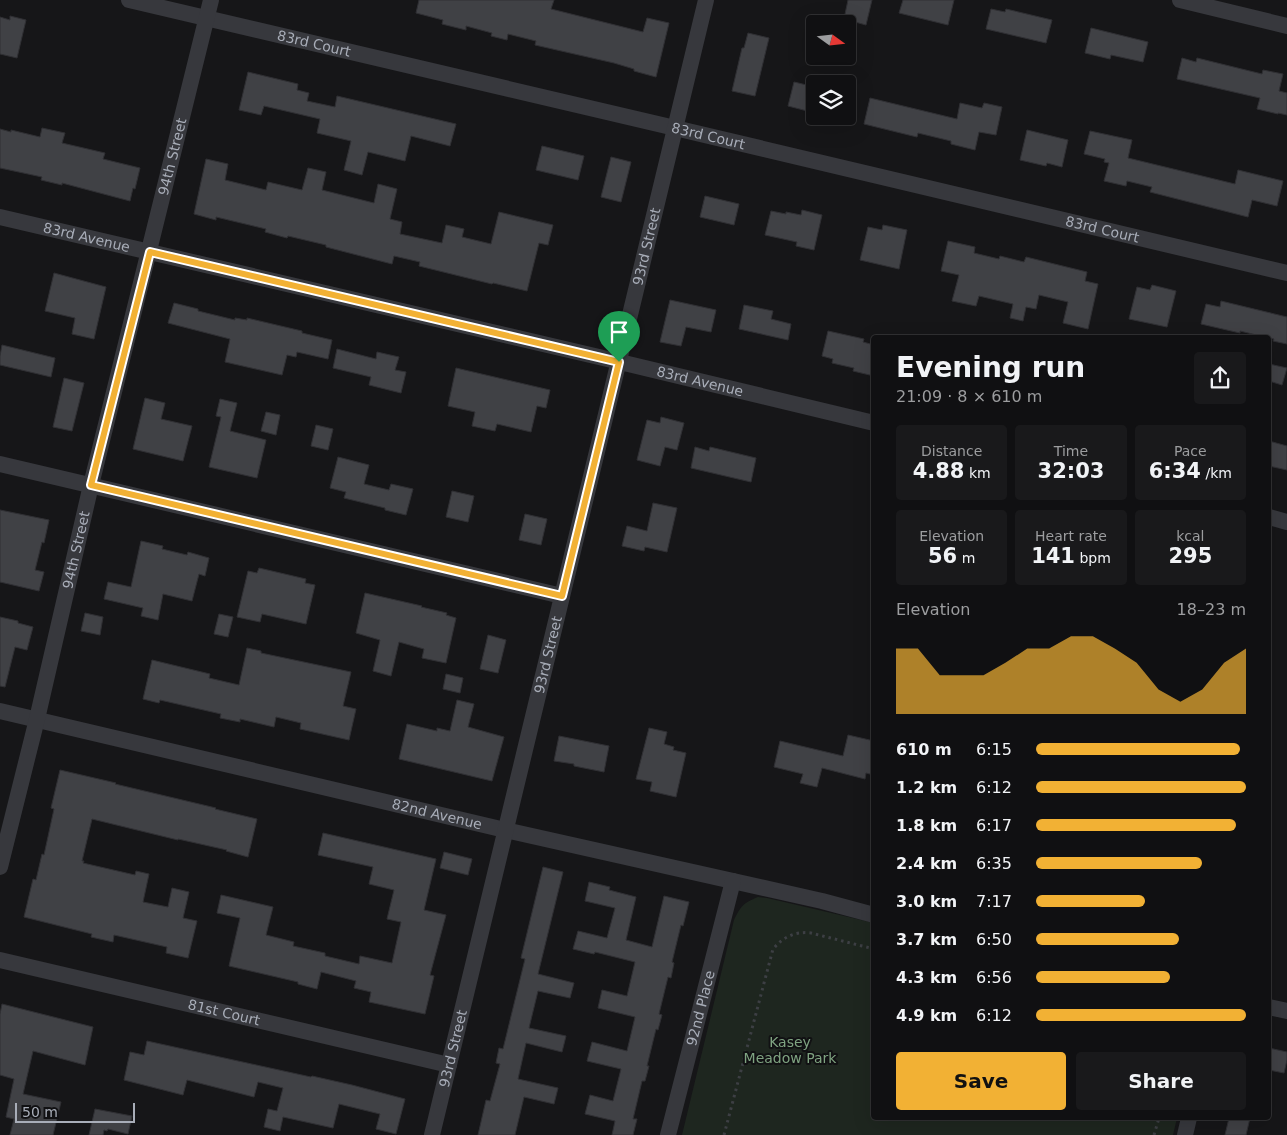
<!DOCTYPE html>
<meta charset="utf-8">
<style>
body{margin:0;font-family:"DejaVu Sans",sans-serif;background:#19191b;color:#f1f3f6;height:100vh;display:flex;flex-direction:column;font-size:19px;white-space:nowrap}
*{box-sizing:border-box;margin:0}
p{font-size:16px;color:#9c9d9f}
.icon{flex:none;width:28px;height:28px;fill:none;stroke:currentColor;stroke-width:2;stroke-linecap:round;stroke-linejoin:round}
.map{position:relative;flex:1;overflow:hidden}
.details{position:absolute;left:871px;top:335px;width:400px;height:785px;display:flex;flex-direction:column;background:#101012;border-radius:5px;box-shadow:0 5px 20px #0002,0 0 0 1px #303032}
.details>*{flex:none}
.needle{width:32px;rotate:105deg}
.tools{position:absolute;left:806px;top:15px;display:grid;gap:10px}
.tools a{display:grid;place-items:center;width:50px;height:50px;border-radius:5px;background:#101012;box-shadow:0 5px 20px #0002,0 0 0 1px #303032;font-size:25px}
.scale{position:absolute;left:15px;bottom:12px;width:120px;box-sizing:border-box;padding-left:5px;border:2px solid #a8adb8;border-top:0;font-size:14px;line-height:18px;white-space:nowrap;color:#a8adb8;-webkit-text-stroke:4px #111113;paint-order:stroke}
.pin{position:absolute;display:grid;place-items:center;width:42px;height:42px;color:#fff;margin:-51px -21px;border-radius:50% 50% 50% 0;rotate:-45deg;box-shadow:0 0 5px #0007}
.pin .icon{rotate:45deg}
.round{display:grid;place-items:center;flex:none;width:52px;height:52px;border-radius:5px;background:#19191b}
.headline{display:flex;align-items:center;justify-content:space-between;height:85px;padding:0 25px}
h1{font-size:28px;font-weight:700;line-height:38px}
.figures{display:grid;grid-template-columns:repeat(3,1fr);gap:8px;height:85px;padding:5px 25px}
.figures div{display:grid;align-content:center;border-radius:5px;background:#19191b;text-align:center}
.figures b{font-size:21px;font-weight:700}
.figures small{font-size:14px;font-weight:400}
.figures p{font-size:14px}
.chart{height:140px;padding:10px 25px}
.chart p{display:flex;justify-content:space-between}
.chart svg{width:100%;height:90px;margin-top:5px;fill:#f2b134;opacity:.7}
.primary-button{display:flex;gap:10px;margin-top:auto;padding:10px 25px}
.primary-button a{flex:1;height:58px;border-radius:5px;background:#f2b134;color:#111;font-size:20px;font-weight:700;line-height:58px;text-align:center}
.primary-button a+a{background:#19191b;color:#f1f3f6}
ul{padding:0 25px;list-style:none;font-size:16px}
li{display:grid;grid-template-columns:80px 60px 1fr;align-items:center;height:38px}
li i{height:12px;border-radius:6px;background:#f2b134}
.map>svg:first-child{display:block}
</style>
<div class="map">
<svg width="1287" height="1135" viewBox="0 0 1287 1135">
<rect width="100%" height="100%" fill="#161618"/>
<!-- green -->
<path fill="#1e261f" d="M 758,897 L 767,898 L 874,923 L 874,1118 L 1177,1118 L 1173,1135 L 682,1135 L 734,920 C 741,906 743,903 758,897 Z"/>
<!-- building -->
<path fill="#404145" stroke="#303034" d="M 419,0 L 554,0 L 551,9 L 643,32 L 647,18 L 669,23 L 656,77 L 634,71 L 634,69 L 614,63 L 535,45 L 536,41 L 508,34 L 507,40 L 491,36 L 492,33 L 466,26 L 466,30 L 442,24 L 443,20 L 416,13 Z
M 848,0 L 872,0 L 866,25 L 844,19 Z
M 903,0 L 954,0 L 948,25 L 899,13 Z
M 991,9 L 1005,12 L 1006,9 L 1052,20 L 1046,43 L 986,29 Z
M 10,16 L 26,20 L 17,58 L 0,54 L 0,17 L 10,20 Z
M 1091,28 L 1148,42 L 1143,62 L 1111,55 L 1110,59 L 1085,53 Z
M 748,33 L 769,38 L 755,96 L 732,91 L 742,48 L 744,48 Z
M 1182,58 L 1196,62 L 1197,58 L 1262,74 L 1263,70 L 1283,74 L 1279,91 L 1287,93 L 1287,115 L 1278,113 L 1278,114 L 1257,109 L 1260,98 L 1177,79 Z
M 248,72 L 298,84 L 297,90 L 309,93 L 307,101 L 335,107 L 337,96 L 456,124 L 450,146 L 411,136 L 405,161 L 368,152 L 362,175 L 344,170 L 351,141 L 317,133 L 320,119 L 264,106 L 261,115 L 239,110 Z
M 794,82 L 815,87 L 815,113 L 788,106 Z
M 870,98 L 957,119 L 960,103 L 982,108 L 984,103 L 1002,107 L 996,135 L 979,132 L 975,150 L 951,144 L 951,141 L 918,133 L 917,137 L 864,124 Z
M 42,128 L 65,133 L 62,143 L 105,153 L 103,159 L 140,168 L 135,189 L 133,188 L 130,201 L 62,183 L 62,185 L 41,180 L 42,177 L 0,168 L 0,129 L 11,132 L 11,130 L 40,137 Z
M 1027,130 L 1068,140 L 1062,167 L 1047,163 L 1046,166 L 1020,160 Z
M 1090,131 L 1132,140 L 1128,158 L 1235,184 L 1238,170 L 1283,181 L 1277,206 L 1252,200 L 1248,217 L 1150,192 L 1152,187 L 1127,181 L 1126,186 L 1104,181 L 1109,163 L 1104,162 L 1105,159 L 1084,154 Z
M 542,146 L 584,156 L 578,180 L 536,170 Z
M 611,157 L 631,162 L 621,202 L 601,197 Z
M 206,159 L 228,164 L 225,180 L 266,190 L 268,182 L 302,190 L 308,168 L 326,172 L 322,190 L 374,203 L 378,184 L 397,189 L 390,219 L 402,222 L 400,234 L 442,243 L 446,225 L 464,229 L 462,237 L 491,244 L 499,212 L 553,225 L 548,245 L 539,243 L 527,291 L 493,283 L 492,284 L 419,266 L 420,262 L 394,256 L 392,264 L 326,247 L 326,245 L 288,236 L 287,238 L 265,232 L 266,229 L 216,217 L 216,220 L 194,214 Z
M 705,196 L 739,204 L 734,225 L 700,217 Z
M 802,210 L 822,215 L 814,250 L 796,246 L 797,242 L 765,235 L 771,211 L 786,214 L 786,212 L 801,215 Z
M 883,225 L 907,230 L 899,269 L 860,260 L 868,227 L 882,230 Z
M 948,241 L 975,247 L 974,253 L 999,259 L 1000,256 L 1024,262 L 1026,257 L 1087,272 L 1085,281 L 1098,284 L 1088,329 L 1063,323 L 1068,302 L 1039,295 L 1036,309 L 1026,307 L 1023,321 L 1010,318 L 1013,304 L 979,296 L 976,306 L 952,301 L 959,275 L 941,271 Z
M 54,273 L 106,287 L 94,339 L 72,334 L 75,318 L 45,311 Z
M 1152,285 L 1176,291 L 1167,327 L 1129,319 L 1137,287 L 1150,290 Z
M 670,300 L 716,310 L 711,332 L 686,327 L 681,346 L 660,342 Z
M 1221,301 L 1287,317 L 1287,344 L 1273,341 L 1274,339 L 1269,338 L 1240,331 L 1240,333 L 1201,324 L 1206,304 L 1220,307 Z
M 174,303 L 198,309 L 198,311 L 235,320 L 235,318 L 247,320 L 247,318 L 302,331 L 302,333 L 332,340 L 328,359 L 297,352 L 296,357 L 287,355 L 282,375 L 225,362 L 230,339 L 168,323 Z
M 744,305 L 773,311 L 771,319 L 791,324 L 788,340 L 739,329 Z
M 828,331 L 864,339 L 863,342 L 874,345 L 874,376 L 853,371 L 854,368 L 832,363 L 833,359 L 822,356 Z
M 2,345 L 55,358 L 51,377 L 0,365 L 0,356 Z
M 337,349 L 376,359 L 377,352 L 399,357 L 395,370 L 406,372 L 401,393 L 369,385 L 371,377 L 333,368 Z
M 1269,364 L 1287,368 L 1282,385 L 1269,381 Z
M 456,368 L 550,390 L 546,408 L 537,406 L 531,432 L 497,424 L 495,431 L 472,426 L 475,412 L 448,406 Z
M 64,378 L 84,383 L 72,431 L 53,427 Z
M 145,398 L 165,403 L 161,419 L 192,426 L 183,461 L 133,449 Z
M 220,399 L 237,403 L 230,431 L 266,440 L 257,478 L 209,467 L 221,417 L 216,416 Z
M 266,412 L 280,415 L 276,435 L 261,431 Z
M 661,417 L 684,423 L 677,450 L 665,447 L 660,466 L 637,460 L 647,420 L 660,423 Z
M 316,425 L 333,429 L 328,450 L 311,446 Z
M 1269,441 L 1287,446 L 1287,470 L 1269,466 Z
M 695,447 L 709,451 L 710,447 L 756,458 L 751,482 L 691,468 Z
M 338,457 L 369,465 L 364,484 L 389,490 L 391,484 L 413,489 L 406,515 L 385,510 L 385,508 L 344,498 L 346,492 L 330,488 Z
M 452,491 L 474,496 L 468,522 L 446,517 Z
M 653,503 L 677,508 L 667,552 L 645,547 L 644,551 L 622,546 L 627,526 L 647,531 Z
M 0,510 L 49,520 L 44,543 L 42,542 L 35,570 L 44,572 L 39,591 L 0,582 Z
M 525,514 L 547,519 L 541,545 L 519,540 Z
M 141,541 L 163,546 L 162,549 L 187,555 L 188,552 L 209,558 L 205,576 L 199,574 L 192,601 L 163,594 L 158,620 L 141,616 L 143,608 L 104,599 L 108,582 L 131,587 Z
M 259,568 L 306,579 L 305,583 L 315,585 L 306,624 L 262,614 L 260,622 L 237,617 L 248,571 L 257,573 Z
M 365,593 L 422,606 L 421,607 L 447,613 L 446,615 L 456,618 L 446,663 L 422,658 L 424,649 L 399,642 L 391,676 L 373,671 L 380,640 L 356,633 Z
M 85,613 L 103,617 L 100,635 L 81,631 Z
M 219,614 L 233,617 L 228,637 L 214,634 Z
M 0,617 L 18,621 L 18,623 L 33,627 L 27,650 L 15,647 L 5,687 L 0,686 Z
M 488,635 L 506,640 L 498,673 L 480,669 Z
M 247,648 L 261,651 L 261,653 L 351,672 L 343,706 L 356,709 L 349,740 L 300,729 L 301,723 L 276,717 L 274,727 L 240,719 L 240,722 L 220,718 L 221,714 L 160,700 L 159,703 L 143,699 L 152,660 L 210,674 L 209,678 L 239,685 Z
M 446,674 L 463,678 L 460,693 L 443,689 Z
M 457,700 L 474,704 L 468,727 L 504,737 L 492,781 L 399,759 L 407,724 L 437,731 L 437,728 L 450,731 Z
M 649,728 L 667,732 L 664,744 L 674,747 L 673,750 L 686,753 L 676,797 L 650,791 L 652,782 L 636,779 Z
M 848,735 L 874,741 L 874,775 L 866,773 L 865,779 L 822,768 L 817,787 L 800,783 L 803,774 L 774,767 L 780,741 L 843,756 Z
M 559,736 L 609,746 L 604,772 L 574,766 L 574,764 L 554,761 Z
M 60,770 L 116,783 L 115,784 L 216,808 L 215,809 L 257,819 L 248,857 L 226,851 L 227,850 L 178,839 L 178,840 L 92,819 L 82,861 L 84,861 L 83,863 L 135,875 L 136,871 L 149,874 L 143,902 L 168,907 L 172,888 L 189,892 L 183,918 L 197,921 L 188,958 L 166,953 L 167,947 L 114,935 L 113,942 L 91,937 L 92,934 L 24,917 L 33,879 L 36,880 L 42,854 L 44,855 L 54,809 L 51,808 Z
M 323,833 L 436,859 L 424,910 L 446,915 L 430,975 L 434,976 L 425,1014 L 369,1002 L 371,992 L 354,988 L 356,981 L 321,972 L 317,989 L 298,984 L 298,982 L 229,966 L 240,918 L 217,913 L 221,895 L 273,907 L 266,935 L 294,942 L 293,946 L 325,953 L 325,956 L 359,964 L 360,956 L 392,963 L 401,922 L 387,919 L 394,890 L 369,884 L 373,867 L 318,855 Z
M 444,852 L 472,859 L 468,875 L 440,868 Z
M 543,867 L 563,872 L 538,974 L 574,983 L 570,998 L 538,991 L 529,1028 L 566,1036 L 562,1052 L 526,1043 L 518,1079 L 558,1088 L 554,1104 L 524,1097 L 515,1135 L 478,1135 L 486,1100 L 490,1101 L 500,1064 L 496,1063 L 499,1048 L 503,1049 L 525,959 L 521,958 Z
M 589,882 L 610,887 L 609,890 L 636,897 L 626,940 L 652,947 L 664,896 L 689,902 L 683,926 L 681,925 L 672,962 L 674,963 L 671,978 L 668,977 L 659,1014 L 662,1015 L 658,1030 L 656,1029 L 647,1066 L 649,1066 L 645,1081 L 642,1081 L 633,1119 L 637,1119 L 633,1135 L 612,1135 L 615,1121 L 585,1114 L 590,1095 L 613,1101 L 621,1069 L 587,1061 L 592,1042 L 627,1051 L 635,1017 L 598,1008 L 602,990 L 627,996 L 635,962 L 595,952 L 594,954 L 573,949 L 578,931 L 607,938 L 615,908 L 585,901 Z
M 2,1004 L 93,1027 L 85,1065 L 33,1051 L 23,1094 L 61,1102 L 53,1135 L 10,1135 L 14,1119 L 6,1117 L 14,1079 L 0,1075 L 0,1014 Z
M 147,1041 L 311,1077 L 312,1076 L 352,1085 L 405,1099 L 396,1134 L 376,1129 L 380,1114 L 339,1104 L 333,1128 L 283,1117 L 280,1131 L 264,1127 L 268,1109 L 277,1111 L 283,1088 L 258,1082 L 254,1097 L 187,1080 L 183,1095 L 124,1080 L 130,1052 L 144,1055 Z
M 1269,1048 L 1287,1052 L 1287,1060 L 1284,1073 L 1269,1070 Z
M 95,1109 L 132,1116 L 128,1134 L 108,1129 L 107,1131 L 104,1130 L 103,1135 L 89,1135 Z
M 1229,1118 L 1250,1118 L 1246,1135 L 1225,1135 Z"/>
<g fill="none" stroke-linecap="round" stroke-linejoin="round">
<!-- path -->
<path stroke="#3d3f44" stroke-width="3" stroke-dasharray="2.5 4" stroke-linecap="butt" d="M 724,1135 L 773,949 C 783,937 795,931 811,933 L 874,949
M 1154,1135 L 1159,1118"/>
<!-- minor -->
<g stroke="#37383d" stroke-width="16">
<path id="s1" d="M 129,0 L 675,128 L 1287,273"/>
<path d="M 1180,0 L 1287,26"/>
<path id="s2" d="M 0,217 L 599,357 L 874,423"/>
<path d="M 0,464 L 562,596"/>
<path d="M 1269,517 L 1287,522"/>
<path id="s3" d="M 0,711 L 505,830 L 822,901 L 874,915"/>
<path id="s4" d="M 0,867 L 37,719 L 91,485 L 211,0"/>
<path id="s5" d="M 0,960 L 449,1065"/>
<path d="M 1269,1007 L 1287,1011"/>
<path id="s6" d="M 432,1135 L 706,0"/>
<path id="s7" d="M 668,1135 L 733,881"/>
<path d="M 1185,1135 L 1189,1118"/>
</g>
</g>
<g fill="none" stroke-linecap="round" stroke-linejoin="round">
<!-- route casing -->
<g stroke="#fff" stroke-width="10">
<path id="route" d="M 150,252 L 619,362 L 562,596 L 91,485 Z"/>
</g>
<!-- route -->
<use href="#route" stroke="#f2b134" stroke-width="6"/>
</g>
<g text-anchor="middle" stroke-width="4" stroke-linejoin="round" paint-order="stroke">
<!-- street labels -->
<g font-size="14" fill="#a8adb8" stroke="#111113">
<text dy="5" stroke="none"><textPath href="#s1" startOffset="190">83rd Court</textPath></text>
<text dy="5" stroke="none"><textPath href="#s1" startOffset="595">83rd Court</textPath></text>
<text dy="5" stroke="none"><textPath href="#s4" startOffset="731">94th Street</textPath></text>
<text dy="5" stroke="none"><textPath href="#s1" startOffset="1000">83rd Court</textPath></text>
<text dy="5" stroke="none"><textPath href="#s2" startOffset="89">83rd Avenue</textPath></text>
<text dy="5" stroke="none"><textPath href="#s6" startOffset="914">93rd Street</textPath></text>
<text dy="5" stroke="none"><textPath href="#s2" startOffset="719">83rd Avenue</textPath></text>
<text dy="5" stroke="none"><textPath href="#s4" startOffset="326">94th Street</textPath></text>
<text dy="5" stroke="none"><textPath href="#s6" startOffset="494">93rd Street</textPath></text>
<text dy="5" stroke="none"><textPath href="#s3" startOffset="449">82nd Avenue</textPath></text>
<text dy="5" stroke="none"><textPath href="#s7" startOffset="131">92nd Place</textPath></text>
<text dy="5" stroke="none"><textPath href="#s5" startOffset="230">81st Court</textPath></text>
<text dy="5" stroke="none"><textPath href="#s6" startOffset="89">93rd Street</textPath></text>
</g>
<!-- park labels -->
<g font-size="14" fill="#7fa381" stroke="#111113">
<text x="790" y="1047">Kasey<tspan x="790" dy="16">Meadow Park</tspan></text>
</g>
</g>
</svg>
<div class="tools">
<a><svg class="needle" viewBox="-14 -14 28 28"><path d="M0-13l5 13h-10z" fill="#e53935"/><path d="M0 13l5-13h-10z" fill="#9c9d9f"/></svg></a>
<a><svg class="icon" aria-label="layers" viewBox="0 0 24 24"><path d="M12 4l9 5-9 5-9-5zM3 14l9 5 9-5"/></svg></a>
</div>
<div class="scale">50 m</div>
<div class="pin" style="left:619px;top:362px;background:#1e9e55"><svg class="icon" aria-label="arrive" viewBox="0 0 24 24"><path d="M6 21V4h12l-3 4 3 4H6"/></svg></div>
<section class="details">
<div class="headline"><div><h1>Evening run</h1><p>21:09 · 8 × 610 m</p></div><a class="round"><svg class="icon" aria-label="share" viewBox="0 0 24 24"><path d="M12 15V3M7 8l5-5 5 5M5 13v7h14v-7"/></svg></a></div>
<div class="figures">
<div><p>Distance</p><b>4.88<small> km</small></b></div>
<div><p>Time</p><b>32:03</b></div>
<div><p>Pace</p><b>6:34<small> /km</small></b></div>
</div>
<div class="figures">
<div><p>Elevation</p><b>56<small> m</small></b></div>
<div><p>Heart rate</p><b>141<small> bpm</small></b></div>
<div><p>kcal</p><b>295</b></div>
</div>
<div class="chart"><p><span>Elevation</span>18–23 m</p>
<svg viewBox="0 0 160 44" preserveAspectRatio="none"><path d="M0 44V12L10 12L20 25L30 25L40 25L50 19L60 12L70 12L80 6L90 6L100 12L110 19L120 32L130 38L140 32L150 19L160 12V44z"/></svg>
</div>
<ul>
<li><b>610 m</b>6:15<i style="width:97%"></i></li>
<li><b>1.2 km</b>6:12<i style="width:100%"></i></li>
<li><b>1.8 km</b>6:17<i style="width:95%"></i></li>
<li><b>2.4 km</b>6:35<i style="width:79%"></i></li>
<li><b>3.0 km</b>7:17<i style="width:52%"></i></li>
<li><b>3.7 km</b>6:50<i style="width:68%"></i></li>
<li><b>4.3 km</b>6:56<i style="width:64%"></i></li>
<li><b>4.9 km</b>6:12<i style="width:100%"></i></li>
</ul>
<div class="primary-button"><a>Save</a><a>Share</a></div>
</section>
</div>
